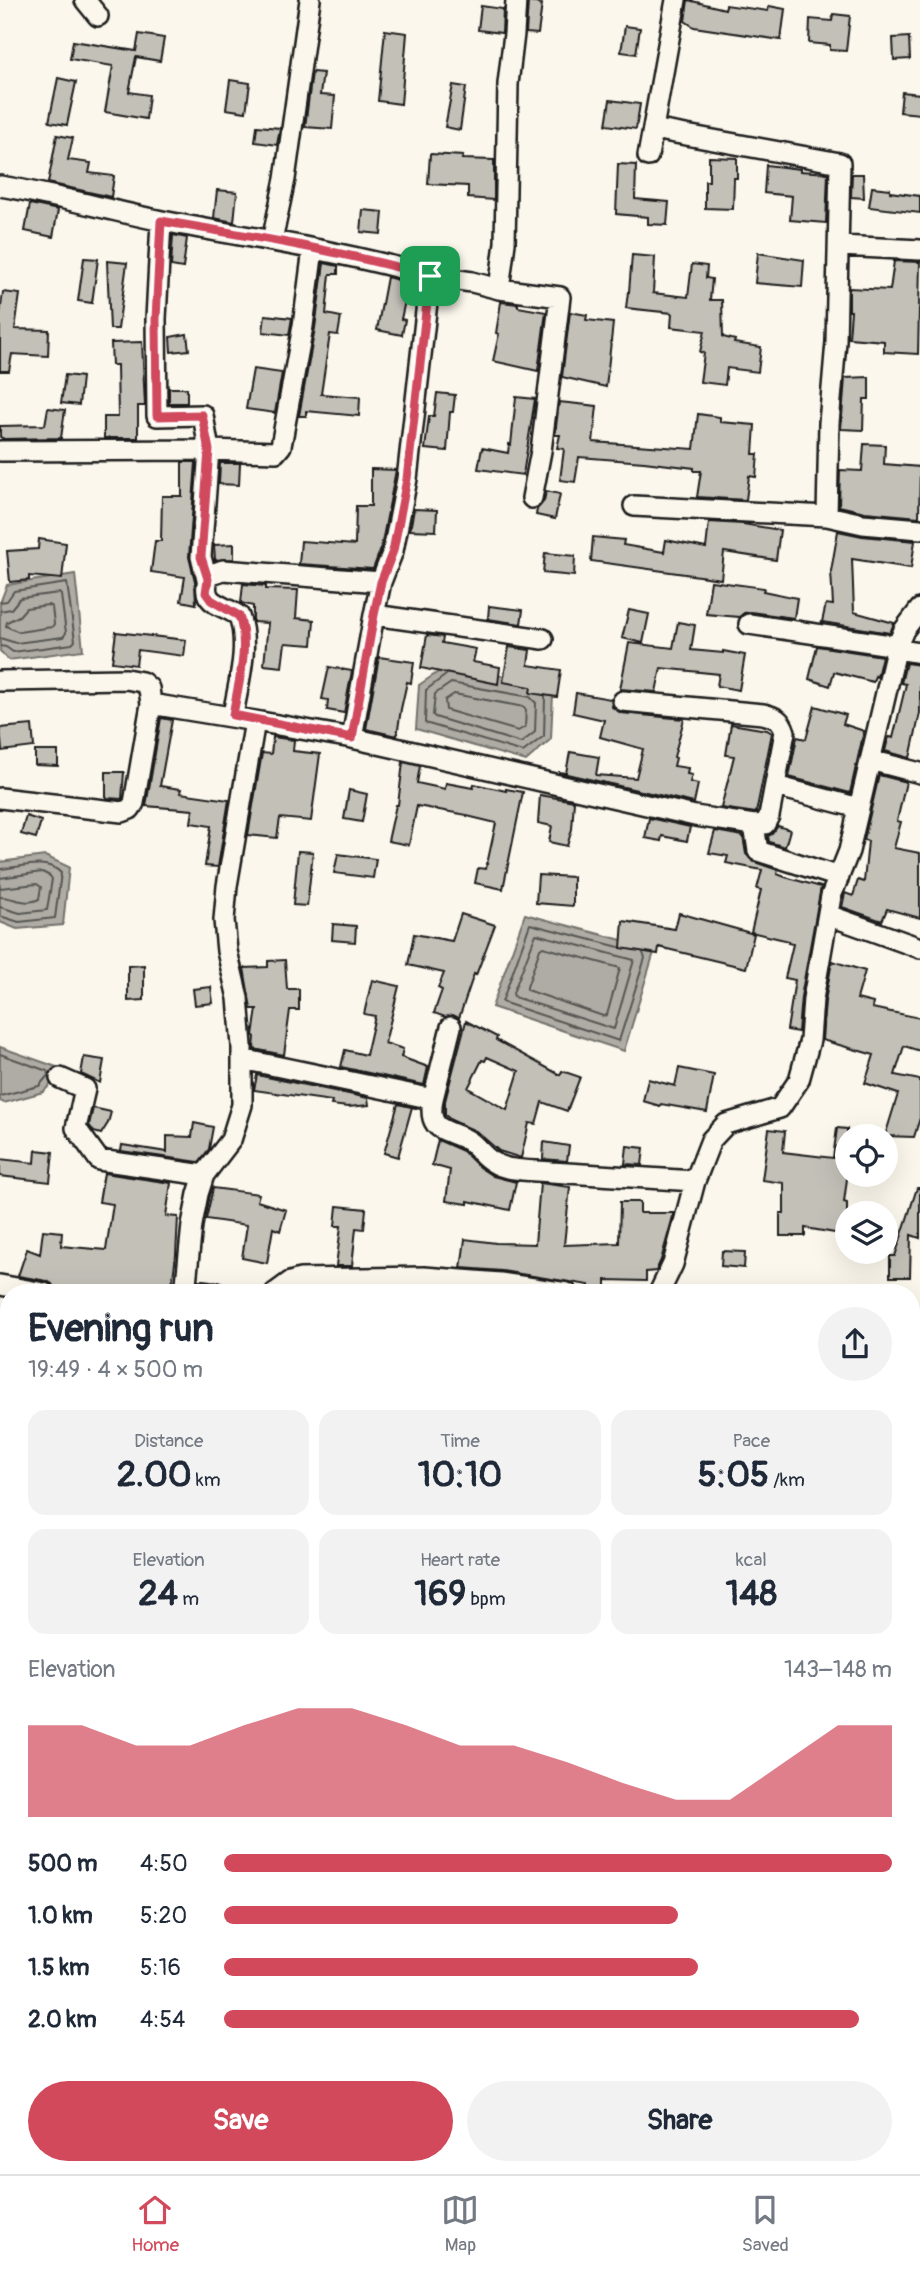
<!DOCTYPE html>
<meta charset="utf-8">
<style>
body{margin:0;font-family:Pangolin,sans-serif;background:#f2f2f3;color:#1f2937;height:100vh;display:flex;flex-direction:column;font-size:26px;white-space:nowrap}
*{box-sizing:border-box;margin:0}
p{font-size:23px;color:#747a83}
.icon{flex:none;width:38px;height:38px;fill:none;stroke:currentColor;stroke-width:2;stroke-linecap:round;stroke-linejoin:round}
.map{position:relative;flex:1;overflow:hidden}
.details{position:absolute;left:0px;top:1284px;width:920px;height:891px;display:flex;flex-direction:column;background:#fff;border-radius:28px 28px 0 0;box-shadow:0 7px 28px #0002}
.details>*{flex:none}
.fabs{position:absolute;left:835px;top:1124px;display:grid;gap:14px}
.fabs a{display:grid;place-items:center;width:63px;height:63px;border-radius:50%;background:#fff;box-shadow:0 7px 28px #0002;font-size:35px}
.pin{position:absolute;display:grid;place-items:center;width:60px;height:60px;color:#fff;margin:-30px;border-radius:14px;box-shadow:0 4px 10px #0006}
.round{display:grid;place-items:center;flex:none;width:74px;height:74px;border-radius:37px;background:#f2f2f3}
.head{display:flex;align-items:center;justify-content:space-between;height:119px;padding:0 28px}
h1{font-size:38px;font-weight:700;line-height:52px}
.stats{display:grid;grid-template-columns:repeat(3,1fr);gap:10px;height:119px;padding:7px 28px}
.stats div{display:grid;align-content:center;border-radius:18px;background:#f2f2f3;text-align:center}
.stats b{font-size:35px;font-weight:700}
.stats small{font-size:19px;font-weight:400}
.stats p{font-size:19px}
.chart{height:196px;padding:14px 28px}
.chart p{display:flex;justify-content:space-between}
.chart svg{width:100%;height:126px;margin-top:7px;fill:#d1495b;opacity:.7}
.cta{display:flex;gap:14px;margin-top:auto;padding:14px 28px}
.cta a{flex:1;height:80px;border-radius:42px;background:#d1495b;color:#fff;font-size:28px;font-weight:700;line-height:80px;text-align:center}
.cta a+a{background:#f2f2f3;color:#1f2937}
ul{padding:0 28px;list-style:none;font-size:23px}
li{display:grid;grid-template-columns:112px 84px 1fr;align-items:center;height:52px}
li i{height:18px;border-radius:9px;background:#d1495b}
.tabs{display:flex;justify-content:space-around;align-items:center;height:98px;border-top:2px solid #e0e1e3;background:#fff;font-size:19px;color:#747a83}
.tabs a{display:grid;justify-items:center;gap:4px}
.tabs .active{color:#d1495b}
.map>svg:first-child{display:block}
</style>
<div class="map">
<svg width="920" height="2174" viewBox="0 0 920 2174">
<rect width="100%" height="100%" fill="#fbf7ec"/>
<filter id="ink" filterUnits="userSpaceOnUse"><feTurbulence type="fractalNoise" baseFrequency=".0143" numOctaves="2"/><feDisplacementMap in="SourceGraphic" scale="14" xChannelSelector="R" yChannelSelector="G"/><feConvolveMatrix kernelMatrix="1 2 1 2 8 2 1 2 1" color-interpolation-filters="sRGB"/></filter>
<g filter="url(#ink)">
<!-- water -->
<path fill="#afaca5" stroke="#74726e" stroke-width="2" d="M 75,574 L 83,650 L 9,660 L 0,651 L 0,603 L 7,585 Z
M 447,666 L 536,682 L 553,694 L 551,739 L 526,761 L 416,729 L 419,685 Z
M 45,856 L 69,867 L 63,925 L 17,929 L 0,922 L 0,862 Z
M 525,914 L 655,949 L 624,1051 L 492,1007 Z
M 0,1047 L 65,1070 L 43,1092 L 4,1103 L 0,1101 Z"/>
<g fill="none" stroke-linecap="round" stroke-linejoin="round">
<!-- shore -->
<path stroke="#575653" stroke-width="2" d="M 0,602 L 7,601 L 14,591 L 67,583 L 75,641 L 72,644 L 13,652 L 6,647 L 0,646
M 48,605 L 52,607 L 54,624 L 52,627 L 19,632 L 6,626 L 7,622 L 19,616 L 26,608 Z
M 0,611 L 11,609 L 20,598 L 59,593 L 61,595 L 66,633 L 63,637 L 16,643 L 0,638
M 446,675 L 426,690 L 425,723 L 523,752 L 544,736 L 545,697
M 451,683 L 530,697 L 536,703 L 535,732 L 521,743 L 435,717 L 433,715 L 435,694 Z
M 454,694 L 524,707 L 526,710 L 525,727 L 518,731 L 446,710 L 445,700 Z
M 0,869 C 20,868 46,857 61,873 L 55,918 L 19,922 L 0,916
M 0,878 L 42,872 L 50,876 L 52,879 L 47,910 L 20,913 L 0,907
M 0,888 L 37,884 L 41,887 L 39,899 C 26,906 14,897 0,897
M 536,934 L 634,960 L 614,1029 L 514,997 L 513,993 Z
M 543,947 L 620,968 L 607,1015 L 603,1016 L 527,990 L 527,987 L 540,949 Z
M 619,947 L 530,924 L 502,1002 L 619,1041 L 645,958 L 643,953
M 0,1054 L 47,1071 L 49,1074 L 39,1086 L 0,1096"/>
</g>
<!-- building -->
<path fill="#c3c0b8" stroke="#1c1c1c" stroke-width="2" fill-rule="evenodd" d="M 688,0 L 725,9 L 726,5 L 768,11 L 769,6 L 785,9 L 781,40 L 694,27 L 685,21 Z
M 528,2 L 542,4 L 538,34 L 526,33 Z
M 481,6 L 503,9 L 502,33 L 478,30 Z
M 833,14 L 850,16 L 846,51 L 830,50 L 830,45 L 809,43 L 810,19 L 832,21 Z
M 625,26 L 640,28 L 636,54 L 621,52 Z
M 385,30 L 407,33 L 401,104 L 378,101 Z
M 139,34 L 164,38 L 160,61 L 136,57 L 129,92 L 149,95 L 146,119 L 105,112 L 113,66 L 70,59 L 73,41 L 136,51 Z
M 909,37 L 910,59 L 894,60 L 893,38 Z
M 312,72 L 323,73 L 320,95 L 335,96 L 332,129 L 305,127 Z
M 58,78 L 76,82 L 67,125 L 49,122 Z
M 230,80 L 250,83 L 246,112 L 226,109 Z
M 453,85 L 466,87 L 460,130 L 445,127 Z
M 902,92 L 920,94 L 920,114 L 900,112 Z
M 610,100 L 640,104 L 636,129 L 606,125 Z
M 257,126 L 280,128 L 277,145 L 255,142 Z
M 57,135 L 73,138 L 68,160 L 91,163 L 89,173 L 114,176 L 111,197 L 48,183 Z
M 430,154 L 463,156 L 462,159 L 494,160 L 494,200 L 468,198 L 468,186 L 428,184 Z
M 709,157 L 737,158 L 737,178 L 734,178 L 733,209 L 705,208 L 705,181 L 709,181 Z
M 618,164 L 636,165 L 635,199 L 669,202 L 667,225 L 648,224 L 648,217 L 616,214 Z
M 766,165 L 800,169 L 800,171 L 828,173 L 826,223 L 790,220 L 792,196 L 764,193 Z
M 852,174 L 863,174 L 864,198 L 851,197 Z
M 872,187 L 890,189 L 890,192 L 920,196 L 920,213 L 869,207 Z
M 217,190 L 237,192 L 234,222 L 214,218 Z
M 30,204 L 58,210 L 53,237 L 25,231 Z
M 363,210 L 383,212 L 381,234 L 361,232 Z
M 173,235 L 187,238 L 183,268 L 171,266 Z
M 758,253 L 804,260 L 802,287 L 755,283 Z
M 632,255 L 655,257 L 653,293 L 688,297 L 692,264 L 707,266 L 706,278 L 712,279 L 710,300 L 722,300 L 723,337 L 735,340 L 734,343 L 761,347 L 758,372 L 727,368 L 725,385 L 700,382 L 704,353 L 700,352 L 705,331 L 671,327 L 672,313 L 626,308 L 628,292 L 629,292 Z
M 84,258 L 98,259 L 92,303 L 78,301 Z
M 107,261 L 127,263 L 118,329 L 110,329 Z
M 894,261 L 920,262 L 918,354 L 884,352 L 884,341 L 849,338 L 851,311 L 849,311 L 849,288 L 890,290 Z
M 324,263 L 338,266 L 338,274 L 330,274 L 326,314 L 341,317 L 338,335 L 330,334 L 321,394 L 360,397 L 359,416 L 306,411 L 306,416 L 299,416 L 315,328 Z
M 387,277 L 409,283 L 401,319 L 405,320 L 402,335 L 377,330 Z
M 3,292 L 20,294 L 15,329 L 49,330 L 48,356 L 12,354 L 9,371 L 0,371 L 0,314 Z
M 501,302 L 518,304 L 518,307 L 546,312 L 538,371 L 493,361 L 499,334 L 496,333 Z
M 570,312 L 587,315 L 586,320 L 613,323 L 606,387 L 562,377 Z
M 265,315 L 292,318 L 289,335 L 263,332 Z
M 187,334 L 189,350 L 171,352 L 170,337 Z
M 142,342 L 145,406 L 138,406 L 138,438 L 104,438 L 104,417 L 118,417 L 117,365 L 112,365 L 111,343 Z
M 253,369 L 282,373 L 275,413 L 246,409 Z
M 65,375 L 82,377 L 79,405 L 61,403 Z
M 869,377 L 869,399 L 864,399 L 863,430 L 841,429 L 845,378 Z
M 169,388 L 187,388 L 187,403 L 169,403 Z
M 437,393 L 455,395 L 453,412 L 450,412 L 447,451 L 425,449 L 429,416 L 434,416 Z
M 516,397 L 535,399 L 523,475 L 478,469 L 482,448 L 508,453 L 509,444 L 511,445 Z
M 559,402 L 597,406 L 593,442 L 694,449 L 698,414 L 720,417 L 720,422 L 755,425 L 753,454 L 758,454 L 756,477 L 749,476 L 746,500 L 697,497 L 701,471 L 694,471 L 694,468 L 644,462 L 579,457 L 575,482 L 560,480 L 564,449 L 557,448 L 560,435 L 555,435 Z
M 48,408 L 65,410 L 61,438 L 4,439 L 0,437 L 0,426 L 45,425 Z
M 864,444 L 885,445 L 884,464 L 920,467 L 919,517 L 865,512 L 839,506 L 840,470 L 862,471 Z
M 182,462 L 196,462 L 189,557 L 195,581 L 196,604 L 181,601 L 185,577 L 151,572 L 155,541 L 161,541 L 162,496 L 182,496 Z
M 220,463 L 240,463 L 239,485 L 219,484 Z
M 371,469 L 396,470 L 381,548 L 373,569 L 299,564 L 301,541 L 355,545 L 356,506 L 371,506 Z
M 546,491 L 560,494 L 555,519 L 536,515 L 537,509 L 544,501 Z
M 414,509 L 437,510 L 436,531 L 410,530 Z
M 709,522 L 743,524 L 780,530 L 776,560 L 724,552 L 721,579 L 591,561 L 593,537 L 624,540 L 623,545 L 664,552 L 666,540 L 706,548 Z
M 838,531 L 862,536 L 915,541 L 911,568 L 852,559 L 854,612 L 894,623 L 890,633 L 822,622 L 826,604 L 833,605 L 831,571 Z
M 39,539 L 66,543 L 62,579 L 29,576 L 29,580 L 10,582 L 7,551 L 38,549 Z
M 234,544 L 234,559 L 215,560 L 214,545 Z
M 545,553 L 575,556 L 574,576 L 543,573 Z
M 711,581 L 764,588 L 763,591 L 797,598 L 794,618 L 751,612 L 744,613 L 739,617 L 706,614 Z
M 243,584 L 266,586 L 266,589 L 298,590 L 296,618 L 314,620 L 312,645 L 285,643 L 282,667 L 264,665 L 268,623 L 253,622 L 253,606 L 241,603 Z
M 489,606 L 523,610 L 521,624 L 488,619 Z
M 629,610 L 649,614 L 643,643 L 622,638 Z
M 678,622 L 695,625 L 691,650 L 723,653 L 723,651 L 745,655 L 739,690 L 717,686 L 719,674 L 661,668 L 656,692 L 620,689 L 629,643 L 673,648 Z
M 116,632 L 186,640 L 184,656 L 138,650 L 136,665 L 112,662 Z
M 427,635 L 443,637 L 442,643 L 476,649 L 473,662 L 500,667 L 498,684 L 421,668 Z
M 817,646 L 882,656 L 877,677 L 875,676 L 873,682 L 834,672 L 830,686 L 809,679 Z
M 509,647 L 530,650 L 528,665 L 561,670 L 557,697 L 530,693 L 531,687 L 503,682 Z
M 379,657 L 414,662 L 411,683 L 407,682 L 401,709 L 397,736 L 366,729 Z
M 906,663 L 920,665 L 920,713 L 910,758 L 885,751 L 888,739 L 890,737 L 893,738 L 906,684 L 901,683 Z
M 329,667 L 352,671 L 344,713 L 327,710 L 328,700 L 322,699 Z
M 576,693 L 611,699 L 612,707 L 621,713 L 684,719 L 674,757 L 676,758 L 674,766 L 688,768 L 687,774 L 692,775 L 690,782 L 698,784 L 694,803 L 558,772 L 566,773 L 570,752 L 599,757 L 596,775 L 636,778 L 643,749 L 600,737 L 604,720 L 573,713 Z
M 815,706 L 846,715 L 843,724 L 864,731 L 850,793 L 789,777 L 797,737 L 806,739 Z
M 161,718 L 172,720 L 160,786 L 181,789 L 180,793 L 229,800 L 218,867 L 205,866 L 211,826 L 191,823 L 193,810 L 146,806 Z
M 731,724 L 767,730 L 772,733 L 756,813 L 721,808 L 734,756 L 726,755 Z
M 32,725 L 34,747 L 2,751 L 0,728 Z
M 273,737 L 294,740 L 293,751 L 320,754 L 311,821 L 280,818 L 277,838 L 248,835 L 262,753 L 271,754 Z
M 35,751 L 58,751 L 58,766 L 35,765 Z
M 403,762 L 420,766 L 417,783 L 445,789 L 446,783 L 473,788 L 474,784 L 506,791 L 506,789 L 523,792 L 503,889 L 475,883 L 478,868 L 486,869 L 496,823 L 467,816 L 467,815 L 417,806 L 409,845 L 388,841 L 396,805 L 398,805 Z
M 106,772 L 124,772 L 122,799 L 106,798 Z
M 879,775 L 906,782 L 897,821 L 901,822 L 894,848 L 920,853 L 920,918 L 887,909 L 882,921 L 842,907 L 845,893 L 853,896 L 858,880 L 864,882 L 868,841 L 864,840 Z
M 349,790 L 367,794 L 362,822 L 344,819 Z
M 540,795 L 574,801 L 572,829 L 567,846 L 549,842 L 552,826 L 538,823 Z
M 26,816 L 41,821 L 36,838 L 21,834 Z
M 649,818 L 690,827 L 687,841 L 662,836 L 661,841 L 645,838 Z
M 778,826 L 790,830 L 785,847 L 769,842 L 768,836 L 772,834 Z
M 715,831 L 743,836 L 746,854 L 754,862 L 778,870 L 777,874 L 785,877 L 821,887 L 801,997 L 798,1032 L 787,1030 L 795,980 L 785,978 L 793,944 L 788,943 L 789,941 L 751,932 L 761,890 L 757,889 L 762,870 L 726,863 L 728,856 L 709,853 Z
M 298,851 L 313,852 L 307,906 L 293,905 Z
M 338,854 L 376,859 L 373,878 L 334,873 Z
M 538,875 L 573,877 L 573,906 L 536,903 Z
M 679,913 L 754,934 L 746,968 L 659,947 L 658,954 L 621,948 L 623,921 L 675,929 Z
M 461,914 L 495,925 L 476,975 L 474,974 L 459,1018 L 453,1015 L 445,1017 L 434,1013 L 442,990 L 438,988 L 444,973 L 408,965 L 414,934 L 452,941 Z
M 333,924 L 356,926 L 355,942 L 332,940 Z
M 285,960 L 287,989 L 299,989 L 299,1010 L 290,1010 L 284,1055 L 254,1049 L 255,1037 L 253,1035 L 257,1009 L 251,1009 L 244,968 L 268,967 L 268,961 Z
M 832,961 L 865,971 L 857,999 L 873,1003 L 872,1008 L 920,1018 L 920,1051 L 904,1046 L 895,1075 L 920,1080 L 920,1118 L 914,1137 L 885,1136 L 898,1094 L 865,1083 L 874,1055 L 822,1040 L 825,1001 Z
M 144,965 L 144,1000 L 128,1001 L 128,966 Z
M 372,980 L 399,986 L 385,1043 L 403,1049 L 401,1057 L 428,1067 L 424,1085 L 341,1067 L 345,1050 L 366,1055 L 375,1016 L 364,1014 Z
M 211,987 L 213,1003 L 195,1005 L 193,989 Z
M 466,1021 L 497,1037 L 496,1040 L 560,1075 L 562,1071 L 580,1077 L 567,1111 L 542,1102 L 536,1124 L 529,1123 L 521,1158 L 499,1151 L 476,1131 L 451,1120 L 445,1115 L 445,1101 ZM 487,1057 L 519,1071 L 507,1110 L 468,1088 L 482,1060 L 485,1061 Z
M 84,1057 L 104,1060 L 100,1083 L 81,1074 Z
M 679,1068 L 714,1075 L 707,1112 L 661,1104 L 660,1106 L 643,1101 L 648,1079 L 675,1086 Z
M 257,1075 L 368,1098 L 369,1105 L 348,1107 L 331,1105 L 332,1101 L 254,1090 Z
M 398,1104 L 420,1109 L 412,1107 L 398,1157 L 384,1153 Z
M 93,1108 L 111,1112 L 108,1123 L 101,1134 L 94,1132 L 89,1125 Z
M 194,1123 L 213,1127 L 209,1149 L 199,1162 L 121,1151 L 122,1145 L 167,1152 L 167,1136 L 192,1137 Z
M 837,1128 L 847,1129 L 847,1179 L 844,1202 L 847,1203 L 847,1235 L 805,1228 L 805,1236 L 780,1236 L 780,1213 L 784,1213 L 784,1183 L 762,1180 L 769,1129 L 785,1131 L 783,1152 L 833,1158 Z
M 438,1140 L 463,1151 L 479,1167 L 493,1176 L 516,1182 L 510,1210 L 468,1201 L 468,1204 L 446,1201 L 450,1170 L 432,1165 Z
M 544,1142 L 569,1146 L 567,1161 L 543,1159 Z
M 627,1146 L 644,1148 L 642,1165 L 625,1164 Z
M 36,1150 L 53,1152 L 50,1182 L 0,1176 L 0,1159 L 35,1163 Z
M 104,1173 L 171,1183 L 166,1216 L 178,1217 L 176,1255 L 171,1293 L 60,1293 L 56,1292 L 52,1284 L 47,1281 L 18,1276 L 27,1249 L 40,1254 L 43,1230 L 62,1232 L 61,1246 L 106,1250 L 113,1204 L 99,1202 Z
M 540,1183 L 570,1187 L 564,1245 L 619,1243 L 620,1202 L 640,1202 L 640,1213 L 674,1213 L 661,1260 L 656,1271 L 646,1272 L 646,1281 L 606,1280 L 606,1293 L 589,1293 L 589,1285 L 502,1271 L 461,1268 L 465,1239 L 496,1243 L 535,1244 Z
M 213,1188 L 259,1194 L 257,1201 L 286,1210 L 280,1231 L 273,1228 L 267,1263 L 242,1258 L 247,1225 L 206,1219 Z
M 917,1188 L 920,1188 L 920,1238 L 911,1235 L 910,1277 L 890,1277 L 890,1256 L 895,1256 Z
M 337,1206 L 366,1209 L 364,1229 L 356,1228 L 352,1266 L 336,1266 L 341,1226 L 335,1226 Z
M 722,1251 L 745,1252 L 744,1268 L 721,1266 Z"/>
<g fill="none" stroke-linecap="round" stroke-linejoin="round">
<!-- minor casing -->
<g stroke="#1c1c1c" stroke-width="24">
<path id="minor" d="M 85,0 L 98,16
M 653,129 L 840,163 L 836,342 L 829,423 L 827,516
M 648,156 L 676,0
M 0,186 C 55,195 108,210 162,221 C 252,238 342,251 430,276
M 161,221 L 156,319 L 157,416 L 203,415 L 209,450 L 201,557 L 207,579
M 272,241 L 285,179 L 310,0
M 840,246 L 920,250
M 499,289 L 505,243 L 508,84 L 514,34 L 516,0
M 0,451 L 209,450 L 276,452 L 281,446 L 303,326 L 313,249
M 634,506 L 827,516 L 863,524 L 920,529
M 374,615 L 543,639
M 749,624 L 897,646
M 896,649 L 920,653
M 0,681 L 126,679 L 142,682 L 149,688 L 151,704
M 233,715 C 238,684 250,647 239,616 C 221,603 199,605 209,575 L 223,570 L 381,582
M 352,738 L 695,816 L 754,825 L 765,824 L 769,816 L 785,732 C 781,719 775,717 763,714 L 623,701
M 870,760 L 920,773
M 775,786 L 859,808
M 0,798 L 122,812 L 130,809 L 134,803 L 151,704 L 255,721
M 754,825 L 758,851 L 839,877
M 828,915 L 920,948
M 451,1027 L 433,1099 C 427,1133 446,1128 469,1141 C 478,1147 483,1157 493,1162 C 508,1172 533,1170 551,1172 C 599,1175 647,1178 695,1181
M 242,1059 L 433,1099
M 60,1078 L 85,1089 L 76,1128 L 99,1160 L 204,1175
M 0,1285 L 44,1293
M 186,1289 L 217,1293
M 185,1293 L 192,1225 L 198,1194 L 204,1175 L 231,1140 L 242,1105 L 242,1046 L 238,998 L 227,951 L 224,920 L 227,886 L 255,721 L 352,738 L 374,615 L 381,582 L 393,551 L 407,479 L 430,276 L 472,282 L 499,289 L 560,297 L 541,451 L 532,498
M 275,1293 L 290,1282 L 300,1279 L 424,1277 L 500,1283 L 567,1293
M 659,1293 L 673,1264 L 695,1181 L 711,1140 L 726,1124 L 780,1108 L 799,1080 L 810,1040 L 813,999 L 831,896 L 849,851 L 897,646 L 904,630 L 920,609
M 0,1394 L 9,1395
M 912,1474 L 920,1457
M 912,1902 L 920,1902
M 0,1986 L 9,1984
M 517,2166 L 518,2174
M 359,2174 L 362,2166"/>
</g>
<!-- major casing -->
<g stroke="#1c1c1c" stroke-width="28">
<path id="major" d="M 0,1601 L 9,1602
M 912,1635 L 920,1635
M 0,1637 L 9,1638
M 912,1660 L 920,1660"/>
</g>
<!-- highway casing -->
<g stroke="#1c1c1c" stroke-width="33">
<path id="highway" d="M 912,2164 L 920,2165
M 672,2174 L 765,2166"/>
</g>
<!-- minor -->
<use href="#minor" stroke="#fbf7ec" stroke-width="19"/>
<!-- major -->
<use href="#major" stroke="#fbf7ec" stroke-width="23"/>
<!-- highway -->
<use href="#highway" stroke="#fbf7ec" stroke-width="28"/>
</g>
</g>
<g fill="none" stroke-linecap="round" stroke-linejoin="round" filter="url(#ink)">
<!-- route casing -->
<g stroke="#fff" stroke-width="14">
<path id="route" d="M 161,221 C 251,236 342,251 430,276 L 407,479 L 393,551 L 381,582 L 374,615 L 352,738 L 233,715 C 238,684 250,647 239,616 L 211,600 L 206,593 L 208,579 L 201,557 L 209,450 L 202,415 L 157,416 L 156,319 Z"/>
</g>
<!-- route -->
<use href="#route" stroke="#d1495b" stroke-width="9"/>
</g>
</svg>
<div class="fabs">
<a><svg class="icon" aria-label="locate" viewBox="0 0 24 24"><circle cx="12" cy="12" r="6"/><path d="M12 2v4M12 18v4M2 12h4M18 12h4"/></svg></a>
<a><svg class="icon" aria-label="layers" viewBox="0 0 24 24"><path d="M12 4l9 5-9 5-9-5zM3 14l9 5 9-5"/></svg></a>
</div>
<div class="pin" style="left:430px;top:276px;background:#1e9e55"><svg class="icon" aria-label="arrive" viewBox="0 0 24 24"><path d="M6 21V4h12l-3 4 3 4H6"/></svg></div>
<section class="details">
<div class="head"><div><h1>Evening run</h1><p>19:49 · 4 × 500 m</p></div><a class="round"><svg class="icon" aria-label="share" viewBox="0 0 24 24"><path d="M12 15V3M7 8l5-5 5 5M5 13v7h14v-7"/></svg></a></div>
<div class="stats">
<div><p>Distance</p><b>2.00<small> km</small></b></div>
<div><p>Time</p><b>10:10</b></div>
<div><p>Pace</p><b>5:05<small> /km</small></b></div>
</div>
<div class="stats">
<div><p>Elevation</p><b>24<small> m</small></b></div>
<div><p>Heart rate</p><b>169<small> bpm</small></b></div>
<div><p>kcal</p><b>148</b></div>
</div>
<div class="chart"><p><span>Elevation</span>143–148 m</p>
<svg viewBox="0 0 160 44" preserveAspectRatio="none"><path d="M0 44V12L10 12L20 19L30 19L40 12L50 6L60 6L70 12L80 19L90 19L100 25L110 32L120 38L130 38L140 25L150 12L160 12V44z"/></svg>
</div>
<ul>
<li><b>500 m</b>4:50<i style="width:100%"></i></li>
<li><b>1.0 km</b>5:20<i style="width:68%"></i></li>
<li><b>1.5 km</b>5:16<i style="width:71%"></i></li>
<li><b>2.0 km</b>4:54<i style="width:95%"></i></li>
</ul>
<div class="cta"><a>Save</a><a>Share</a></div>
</section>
</div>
<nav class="tabs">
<a class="active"><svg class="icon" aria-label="home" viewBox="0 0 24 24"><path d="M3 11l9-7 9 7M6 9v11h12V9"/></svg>Home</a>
<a><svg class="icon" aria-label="map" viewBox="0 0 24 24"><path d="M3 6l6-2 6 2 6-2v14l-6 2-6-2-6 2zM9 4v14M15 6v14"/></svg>Map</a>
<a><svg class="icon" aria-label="saved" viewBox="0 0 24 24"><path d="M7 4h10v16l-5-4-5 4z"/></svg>Saved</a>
</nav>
